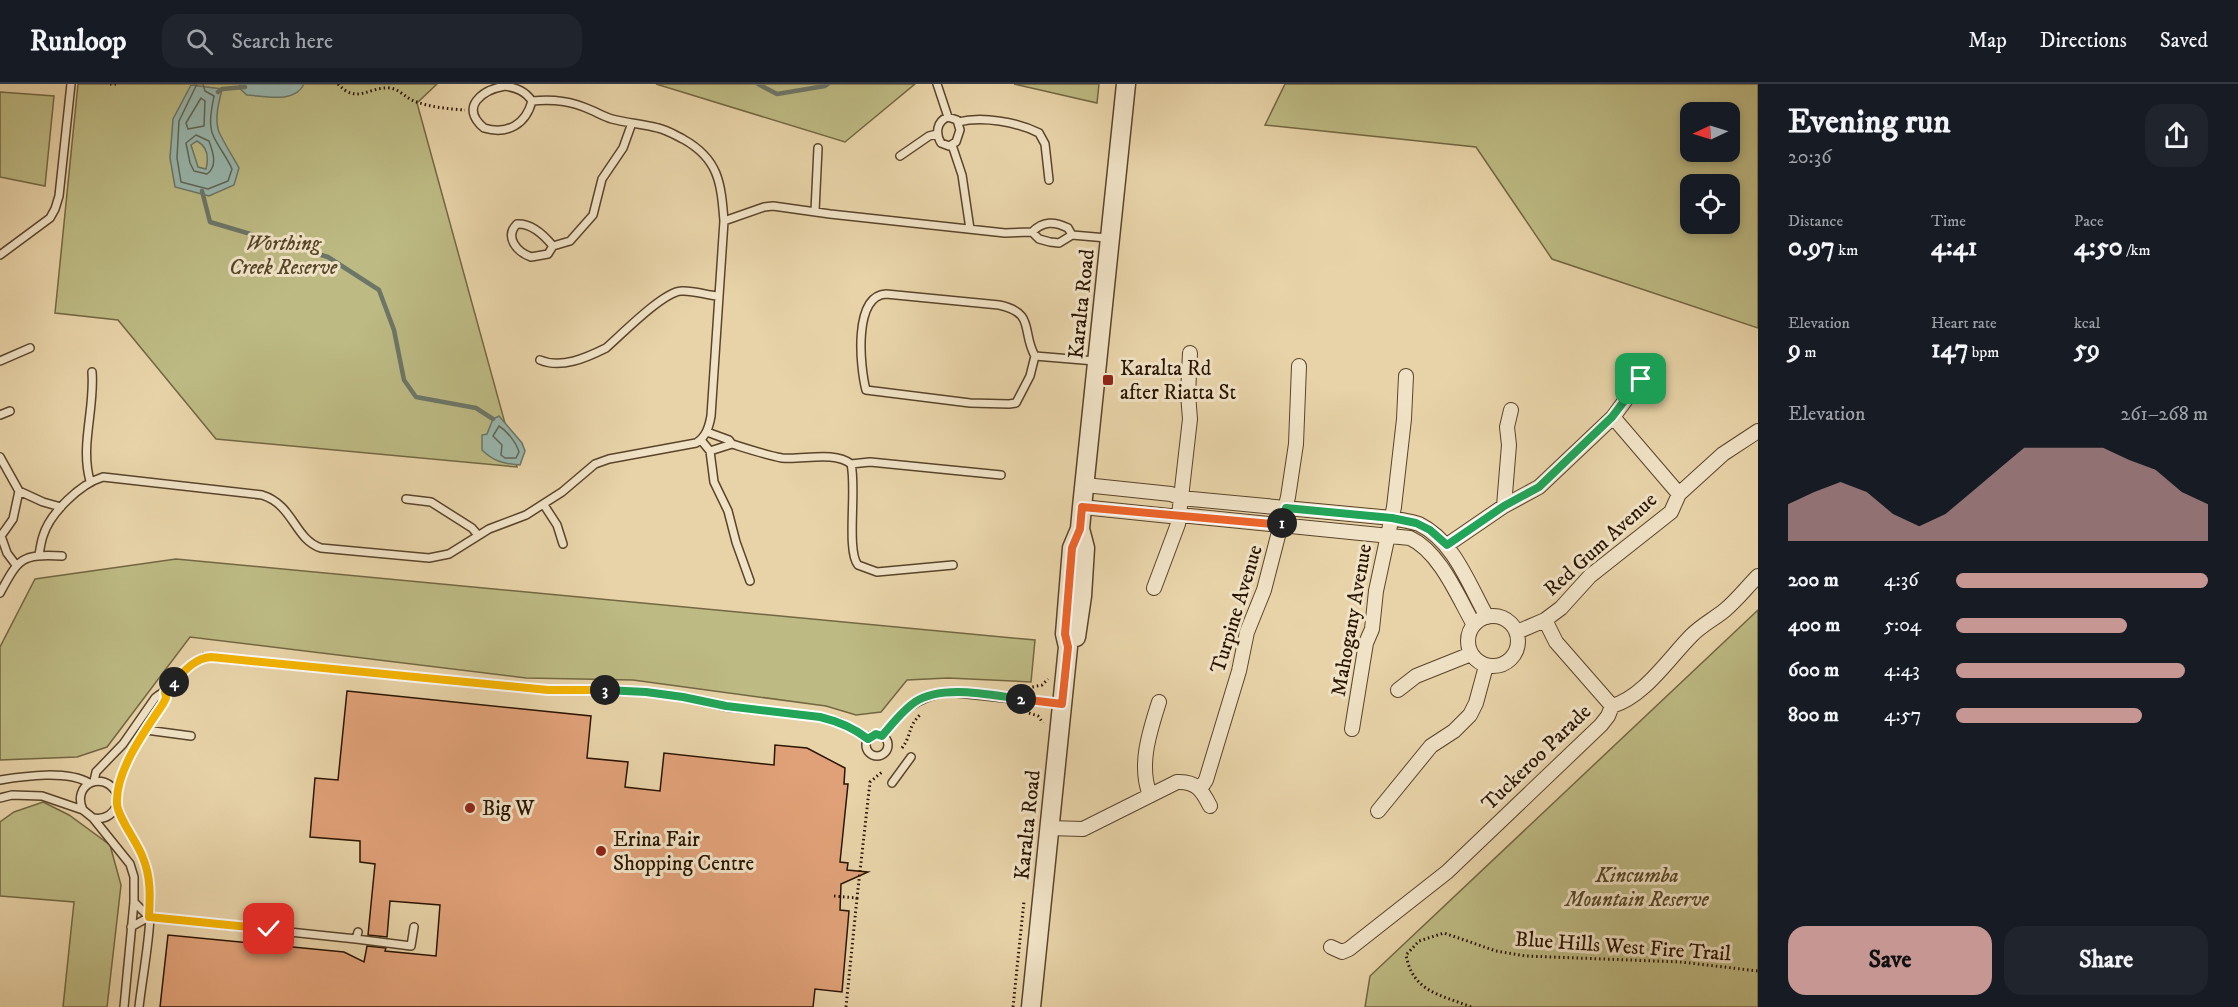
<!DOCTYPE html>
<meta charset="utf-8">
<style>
body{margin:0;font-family:"IM FELL DW Pica",serif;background:#20242c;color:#f1f3f6;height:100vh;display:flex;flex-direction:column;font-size:22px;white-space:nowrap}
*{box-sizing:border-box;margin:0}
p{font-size:20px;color:#9ea1a6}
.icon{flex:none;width:33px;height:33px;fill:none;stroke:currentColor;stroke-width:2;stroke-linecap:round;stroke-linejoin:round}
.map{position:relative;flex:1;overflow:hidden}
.side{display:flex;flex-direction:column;background:#171b24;width:480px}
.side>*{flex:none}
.needle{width:39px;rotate:266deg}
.tools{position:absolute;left:1680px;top:18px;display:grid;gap:12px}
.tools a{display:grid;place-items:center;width:60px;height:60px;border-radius:12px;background:#171b24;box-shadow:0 3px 9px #0003;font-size:30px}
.pin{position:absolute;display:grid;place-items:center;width:51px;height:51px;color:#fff;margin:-26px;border-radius:12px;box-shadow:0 3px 9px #0006}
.km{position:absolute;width:30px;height:30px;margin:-15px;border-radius:50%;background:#222;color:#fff;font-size:16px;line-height:30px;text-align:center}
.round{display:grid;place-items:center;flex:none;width:63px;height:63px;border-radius:18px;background:#20242c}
.overview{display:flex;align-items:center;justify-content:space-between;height:102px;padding:0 30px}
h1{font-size:33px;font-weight:800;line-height:45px}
.stats{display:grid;grid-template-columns:repeat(3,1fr);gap:9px;height:102px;padding:6px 30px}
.stats div{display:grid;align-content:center}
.stats b{font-size:26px;font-weight:800}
.stats small{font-size:16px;font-weight:400}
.stats p{font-size:16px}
.chart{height:168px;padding:12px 30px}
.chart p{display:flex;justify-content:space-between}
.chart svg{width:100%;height:108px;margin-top:6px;fill:#c59692;opacity:.7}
.cta{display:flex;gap:12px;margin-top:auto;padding:12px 30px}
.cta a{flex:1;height:69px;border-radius:18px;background:#c59692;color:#111;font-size:24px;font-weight:800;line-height:69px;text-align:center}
.cta a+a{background:#20242c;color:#f1f3f6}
ul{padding:0 30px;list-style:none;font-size:20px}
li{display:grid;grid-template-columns:96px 72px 1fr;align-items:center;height:45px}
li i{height:15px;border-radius:8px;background:#c59692}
header{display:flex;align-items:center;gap:36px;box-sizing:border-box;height:84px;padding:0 30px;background:#171b24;border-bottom:2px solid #363941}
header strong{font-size:28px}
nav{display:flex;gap:33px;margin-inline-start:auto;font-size:21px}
.search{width:420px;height:54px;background:#20242c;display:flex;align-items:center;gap:15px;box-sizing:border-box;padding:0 21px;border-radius:18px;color:#9ea1a6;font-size:22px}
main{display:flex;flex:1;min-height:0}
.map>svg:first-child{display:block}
</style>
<header>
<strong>Runloop</strong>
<div class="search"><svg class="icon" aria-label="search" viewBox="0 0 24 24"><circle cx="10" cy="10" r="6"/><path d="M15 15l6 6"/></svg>Search here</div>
<nav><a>Map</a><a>Directions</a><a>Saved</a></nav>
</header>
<main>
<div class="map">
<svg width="1758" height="923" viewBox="0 0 1758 923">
<rect width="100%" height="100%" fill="#e8d3a8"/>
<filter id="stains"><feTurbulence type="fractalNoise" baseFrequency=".00333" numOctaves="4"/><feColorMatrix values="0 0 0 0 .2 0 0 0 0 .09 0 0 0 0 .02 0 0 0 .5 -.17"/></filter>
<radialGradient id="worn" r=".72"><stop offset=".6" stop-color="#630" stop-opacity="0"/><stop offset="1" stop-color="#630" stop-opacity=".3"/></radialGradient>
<!-- green -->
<path fill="#bdba83" stroke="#736742" stroke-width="1.5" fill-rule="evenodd" d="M 78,0 L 437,0 L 417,19 L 517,383 L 216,355 L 118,236 L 55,229 Z
M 656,0 L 915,0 L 845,58 Z
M 1014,0 L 1099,0 L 1097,19 Z
M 1285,0 L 1758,0 L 1758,244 L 1552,175 L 1476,63 L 1265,41 ZM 1690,28 L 1730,28 L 1730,68 L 1690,68 ZM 1690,100 L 1730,100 L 1730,140 L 1690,140 Z
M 0,8 L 54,12 L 45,102 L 0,93 Z
M 176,475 L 1035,556 L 1031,598 L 948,594 L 907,596 L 881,628 L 856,631 L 826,622 L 633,596 L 526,594 L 190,553 L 107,663 L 77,673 L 0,676 L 0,563 L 35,495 Z
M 1758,526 L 1758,923 L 1365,923 L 1370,892 Z
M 43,718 L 69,731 L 110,761 L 121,801 L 107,923 L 63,923 L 74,818 L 0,812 L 0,738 L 14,728 Z"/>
<!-- water -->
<path fill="#98b7ae" stroke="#6c7668" stroke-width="1.5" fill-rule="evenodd" d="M 240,0 L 304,0 C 295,20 264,12 247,11 L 240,5 Z
M 191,1 L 222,5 C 219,18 215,31 218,45 C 219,51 235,76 239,84 L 234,101 L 209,112 L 175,103 L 170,74 L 173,35 ZM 197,57 C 208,63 209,73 206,85 L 198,83 L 191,61 Z
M 499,332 L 522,359 L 525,367 L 520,381 C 504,380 493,377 482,366 L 482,351 L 487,350 L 493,335 Z"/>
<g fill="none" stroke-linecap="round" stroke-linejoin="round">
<!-- shore -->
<path stroke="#606657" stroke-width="1.5" d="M 197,0 L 179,37 L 177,74 L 181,98 L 208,105 L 228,97 L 232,85 C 227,73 218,63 213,51 C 208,40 212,23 214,12 L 205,7 L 203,0
M 201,14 L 205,17 L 204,42 L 188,45 L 186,39 Z
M 196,51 L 209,57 C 213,68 218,82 207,90 L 194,87 L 190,79 L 186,59 Z
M 499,342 C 507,347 516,358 519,368 L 516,374 L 505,374 L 501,371 L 502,361 L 493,352 Z"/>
<!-- stream -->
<path stroke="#6c7668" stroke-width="4.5" d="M 758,0 L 777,10 L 825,2 L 828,0
M 218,8 L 222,5 L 245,3
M 202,107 L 210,138 L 328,173 L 379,206 L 394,246 L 404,296 L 416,313 L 476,324 L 493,335"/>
</g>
<!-- building -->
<path fill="#e1a178" stroke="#291400" stroke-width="1.5" d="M 347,607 L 591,632 L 587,674 L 628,678 L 625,703 L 660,707 L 664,669 L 774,681 L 775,661 L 807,664 L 845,684 L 844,700 L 848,700 L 840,778 L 848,779 L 847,786 L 868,788 L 841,800 L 840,826 L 849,827 L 842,908 L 815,905 L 813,923 L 160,923 L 168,851 L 344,868 L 364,878 L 367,862 L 386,864 L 385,867 L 436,872 L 440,821 L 390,817 L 387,853 L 368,851 L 375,780 L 360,778 L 360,757 L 310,753 L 315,694 L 338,696 Z"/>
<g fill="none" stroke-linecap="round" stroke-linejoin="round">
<!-- service casing -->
<g stroke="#59442a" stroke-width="10">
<path id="service" d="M 937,0 L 948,33
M 505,2 C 517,4 525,7 532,17 C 526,40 508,51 484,44 C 459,23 482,6 505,2 Z
M 948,33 L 957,36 L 960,46 L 956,58 L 949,62 L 941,59 C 935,49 937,37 948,33 Z
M 958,38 C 983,32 1017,38 1039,49 L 1045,60 L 1049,96
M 952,61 L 962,91 L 970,145
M 900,72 L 929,52 L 937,50
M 815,127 L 818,64
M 724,137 L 764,123 L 773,122 L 830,130 L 1005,149 L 1032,148 C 1043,137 1054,137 1068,144 L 1072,151
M 517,140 C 532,139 544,151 553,162 L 548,170 L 531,173 C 517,168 504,153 517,140 Z
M 1032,148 L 1039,155 L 1050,158 L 1059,159 L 1072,151 L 1107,154
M 553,162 L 570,157 L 593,131 L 602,95 L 623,64 L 632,39
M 0,171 L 50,134 L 55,125 L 59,112 L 71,0
M 886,210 L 999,221 C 1036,229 1021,247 1035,272 L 1030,292 L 1016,319 L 1009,320 L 970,319 L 866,306 C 860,283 853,212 886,210 Z
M 1035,272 L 1095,277
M 540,276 C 561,285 586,274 606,264 C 621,251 663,208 681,207 C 693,206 706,211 718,212
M 0,277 L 30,264
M 0,331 L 10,327
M 707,348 L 729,356 L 732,360 C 748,365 766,371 782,374 C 804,376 834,367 851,380 C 857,404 846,467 858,481 L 877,488 L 953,481
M 701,356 L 710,367 L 714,398 L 728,427 L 736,458 L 750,497
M 710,367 L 732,360
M 0,373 L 19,407 L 13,435 L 1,452 L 7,469 L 16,481
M 851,380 L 870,378 L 1001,391
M 90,397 C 80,361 95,325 92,288
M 19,407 L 43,418 L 61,423
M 406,415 L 431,418 L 472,444 L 478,451
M 544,421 L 557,441 L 563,460
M 39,471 C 40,465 41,458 43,452 C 50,429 80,400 103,393 L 262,411 C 294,421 294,455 321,464 L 429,474 L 449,470 L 489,445 L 526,431 L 562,408 L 595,380 L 609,375 L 696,359 C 706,353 709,343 711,332 L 724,137 C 721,99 719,75 683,55 C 675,51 667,46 658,44 C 643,40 627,39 612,35 C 605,33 598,29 591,26 C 571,17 554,15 532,17
M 0,509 C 19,474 21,470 62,472
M 146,646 L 191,652
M866 661a11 11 0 1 1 22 0a11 11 0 1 1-22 0Z
M 882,652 C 902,627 916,613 948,608 L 1062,620
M 0,696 C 25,692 67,686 89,699
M 94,697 L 96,688 L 123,660 L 155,614 C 159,610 163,609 167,606 C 181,594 187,580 205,573 L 548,606 L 646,608 L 683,613 L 726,623 L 820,633 L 839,638 L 859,648 L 868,655
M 892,699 L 911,673
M 0,714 L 12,711 L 42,712 L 83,726 L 93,734 L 130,780 L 134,793 L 134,818 L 124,923
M 83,726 C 71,700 104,685 117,710
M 93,734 C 104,736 112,732 117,721
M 134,818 L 149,833
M 131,843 L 149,833 L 356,855 L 358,848
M 356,855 L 411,862 L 414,843
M 139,923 C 144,880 155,833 148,790 C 145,765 125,747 118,723 C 109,697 148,643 163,620 L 166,614 L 165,608"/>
</g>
<!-- minor casing -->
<g stroke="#59442a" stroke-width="16">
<path id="minor" d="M 1613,333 L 1679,410
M 1085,401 L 1171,410 L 1181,414 L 1392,434 C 1401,436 1411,437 1419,440 C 1454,457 1469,501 1487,533
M 1504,422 L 1509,361 L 1507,343 L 1511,326
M 1082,423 L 1170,432 L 1180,431 L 1410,454 C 1440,468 1458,513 1474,541
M 1447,461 L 1504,422 L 1539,403 L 1613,333 L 1641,295
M 1154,504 L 1178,440 L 1190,335 L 1188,310 L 1190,269
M1468 557a25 25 0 1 1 50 0a25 25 0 1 1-50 0Z
M 1545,536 L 1556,558 L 1612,622
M 1517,548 L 1545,536 L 1561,524 L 1590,492 L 1671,428 L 1679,410 L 1723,370 L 1758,347
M 1398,606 L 1416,592 L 1471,570
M 1352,645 L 1366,559 L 1372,545 L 1376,507 L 1394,423 L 1404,335 L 1406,292
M 1200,705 L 1206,696 L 1239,587 L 1247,548 L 1264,506 L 1288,413 L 1296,360 L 1299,282
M 1150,711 C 1138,681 1150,647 1159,618
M 1378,727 L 1431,662 L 1454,647 L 1470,631 L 1476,619 L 1486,582
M 1049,744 L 1083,745 L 1177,698 C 1196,697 1202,706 1210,722
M 1331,863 L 1342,868 L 1349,865 L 1447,788 L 1601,641 L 1608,632 L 1612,622 C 1644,613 1669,574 1692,551 C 1702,541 1714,535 1725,526 C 1737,516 1747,503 1758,492"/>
</g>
<!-- tertiary casing -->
<g stroke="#59442a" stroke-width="21">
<path id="tertiary" d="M 1076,553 L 1082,512 L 1085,464 L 1080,445
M 1031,923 L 1068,563 L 1065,550 L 1072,464 L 1080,445 L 1082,423 L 1126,0"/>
</g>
<!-- path -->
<path stroke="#291400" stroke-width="3" stroke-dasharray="1.5 3" stroke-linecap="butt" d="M 110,0 L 116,0
M 338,0 C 357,21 369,2 390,4 C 399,5 406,14 414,17 C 429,23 449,25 465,26
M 1028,604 L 1042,601 L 1048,595
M 1029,629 L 1038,632 L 1043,639
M 902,664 C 912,651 907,643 921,630
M 834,812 L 857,814 L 870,698 L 882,688
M 846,923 L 857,814
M 1013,923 L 1024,817
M 1471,923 C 1439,910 1413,908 1406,871 L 1419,857 L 1444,849 L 1496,867 L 1526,872 L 1681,878 L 1758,887"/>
<!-- service -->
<use href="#service" stroke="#f0e2c6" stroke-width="7"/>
<!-- minor -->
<use href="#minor" stroke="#f0e2c6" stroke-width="14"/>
<!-- tertiary -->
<use href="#tertiary" stroke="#f0e2c6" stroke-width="18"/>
</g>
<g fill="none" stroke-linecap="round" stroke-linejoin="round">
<!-- split-1 casing -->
<g stroke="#fff" stroke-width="12">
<path id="split-1" d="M 1282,439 L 1286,424 L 1392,434 L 1416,439 L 1430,446 L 1447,461 L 1504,422 L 1539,403 L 1612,333 L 1641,295"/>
</g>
<!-- split-2 casing -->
<g stroke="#fff" stroke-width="12">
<path id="split-2" d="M 1021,615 L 1062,620 L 1068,563 L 1065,550 L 1072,464 L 1080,445 L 1082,423 L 1282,441 L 1282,439"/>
</g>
<!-- split-3 casing -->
<g stroke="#fff" stroke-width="12">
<path id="split-3" d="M 605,606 L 646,608 L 683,613 L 726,622 L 820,633 C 837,637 854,644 868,655 L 876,650 L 882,652 C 892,640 902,627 915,618 C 942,600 990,611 1021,615"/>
</g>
<!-- split-4 casing -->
<g stroke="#fff" stroke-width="12">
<path id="split-4" d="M 174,598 C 184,587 195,574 211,573 L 548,606 L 605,606"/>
</g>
<!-- split-5 casing -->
<g stroke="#fff" stroke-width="12">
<path id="split-5" d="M 174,598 L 165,608 L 166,614 L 163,620 C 145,647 115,687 117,720 C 118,734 138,759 143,774 C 151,793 150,813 149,833 L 269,845"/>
</g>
<!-- split-1 -->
<use href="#split-1" stroke="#22a559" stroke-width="8"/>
<!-- split-2 -->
<use href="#split-2" stroke="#f0652b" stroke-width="8"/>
<!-- split-3 -->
<use href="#split-3" stroke="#22a559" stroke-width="8"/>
<!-- split-4 -->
<use href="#split-4" stroke="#f5b400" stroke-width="8"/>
<!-- split-5 -->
<use href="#split-5" stroke="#f5b400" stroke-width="8"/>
</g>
<!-- markers -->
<g fill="#8f2418" stroke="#f0e2c6" stroke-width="2">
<rect x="1102" y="290" width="12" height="12" rx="3"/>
<circle cx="470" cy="724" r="6"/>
<circle cx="601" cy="767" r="6"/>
</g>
<g text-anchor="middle" stroke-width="6" stroke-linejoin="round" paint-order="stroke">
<!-- park labels -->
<g font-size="21" font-style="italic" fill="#554627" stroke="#f0e2c6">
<text x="283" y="166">Worthing<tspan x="283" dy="24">Creek Reserve</tspan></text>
<text x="1637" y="798">Kincumba<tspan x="1637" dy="24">Mountain Reserve</tspan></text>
</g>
<!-- street labels -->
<g font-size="21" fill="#291400" stroke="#f0e2c6">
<text transform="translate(1081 220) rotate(-84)" y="7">Karalta Road</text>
<text transform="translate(1600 460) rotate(-42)" y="7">Red Gum Avenue</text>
<text transform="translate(1236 525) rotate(-73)" y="7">Turpine Avenue</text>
<text transform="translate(1351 536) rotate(-80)" y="7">Mahogany Avenue</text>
<text transform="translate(1536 673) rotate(-44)" y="7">Tuckeroo Parade</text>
<text transform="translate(1027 741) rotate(-84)" y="7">Karalta Road</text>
<text transform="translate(1623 862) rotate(4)" y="7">Blue Hills West Fire Trail</text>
</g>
<!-- poi labels -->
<g font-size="21" fill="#291400" stroke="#f0e2c6" text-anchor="start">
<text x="1120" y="291">Karalta Rd<tspan x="1120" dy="24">after Riatta St</tspan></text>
<text x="482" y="731">Big W</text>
<text x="613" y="762">Erina Fair<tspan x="613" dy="24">Shopping Centre</tspan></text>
</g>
</g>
<rect width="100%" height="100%" filter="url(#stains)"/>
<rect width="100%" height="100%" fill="url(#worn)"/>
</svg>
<div class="tools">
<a><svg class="needle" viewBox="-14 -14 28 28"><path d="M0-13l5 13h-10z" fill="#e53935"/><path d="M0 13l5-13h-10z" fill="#9ea1a6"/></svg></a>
<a><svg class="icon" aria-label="locate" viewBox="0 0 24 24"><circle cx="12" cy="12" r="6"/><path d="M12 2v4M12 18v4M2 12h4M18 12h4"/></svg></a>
</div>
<div class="pin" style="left:1641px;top:295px;background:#1e9e55"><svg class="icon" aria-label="arrive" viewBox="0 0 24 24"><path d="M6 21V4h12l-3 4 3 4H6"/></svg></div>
<div class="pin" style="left:269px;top:845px;background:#d93025"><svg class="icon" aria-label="check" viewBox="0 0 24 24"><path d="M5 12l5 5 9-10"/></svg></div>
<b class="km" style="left:1282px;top:439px">1</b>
<b class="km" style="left:1021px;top:615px">2</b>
<b class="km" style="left:605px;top:606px">3</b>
<b class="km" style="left:174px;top:598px">4</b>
</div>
<section class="side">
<div class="overview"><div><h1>Evening run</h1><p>20:36</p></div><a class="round"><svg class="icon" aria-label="share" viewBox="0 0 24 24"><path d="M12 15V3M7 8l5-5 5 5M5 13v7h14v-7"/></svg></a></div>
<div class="stats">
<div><p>Distance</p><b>0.97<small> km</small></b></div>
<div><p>Time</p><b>4:41</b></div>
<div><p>Pace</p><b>4:50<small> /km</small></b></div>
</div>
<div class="stats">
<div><p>Elevation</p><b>9<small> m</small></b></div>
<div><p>Heart rate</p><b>147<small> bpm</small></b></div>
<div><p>kcal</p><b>59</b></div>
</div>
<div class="chart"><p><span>Elevation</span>261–268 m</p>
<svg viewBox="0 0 160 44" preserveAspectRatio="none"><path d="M0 44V29L10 24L20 20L30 24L40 33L50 38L60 33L70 24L80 15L90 6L100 6L110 6L120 6L130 11L140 15L150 24L160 29V44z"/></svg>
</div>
<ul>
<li><b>200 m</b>4:36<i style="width:100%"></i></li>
<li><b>400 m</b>5:04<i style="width:68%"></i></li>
<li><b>600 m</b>4:43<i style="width:91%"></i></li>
<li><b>800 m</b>4:57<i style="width:74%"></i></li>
</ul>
<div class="cta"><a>Save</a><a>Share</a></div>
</section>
</main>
